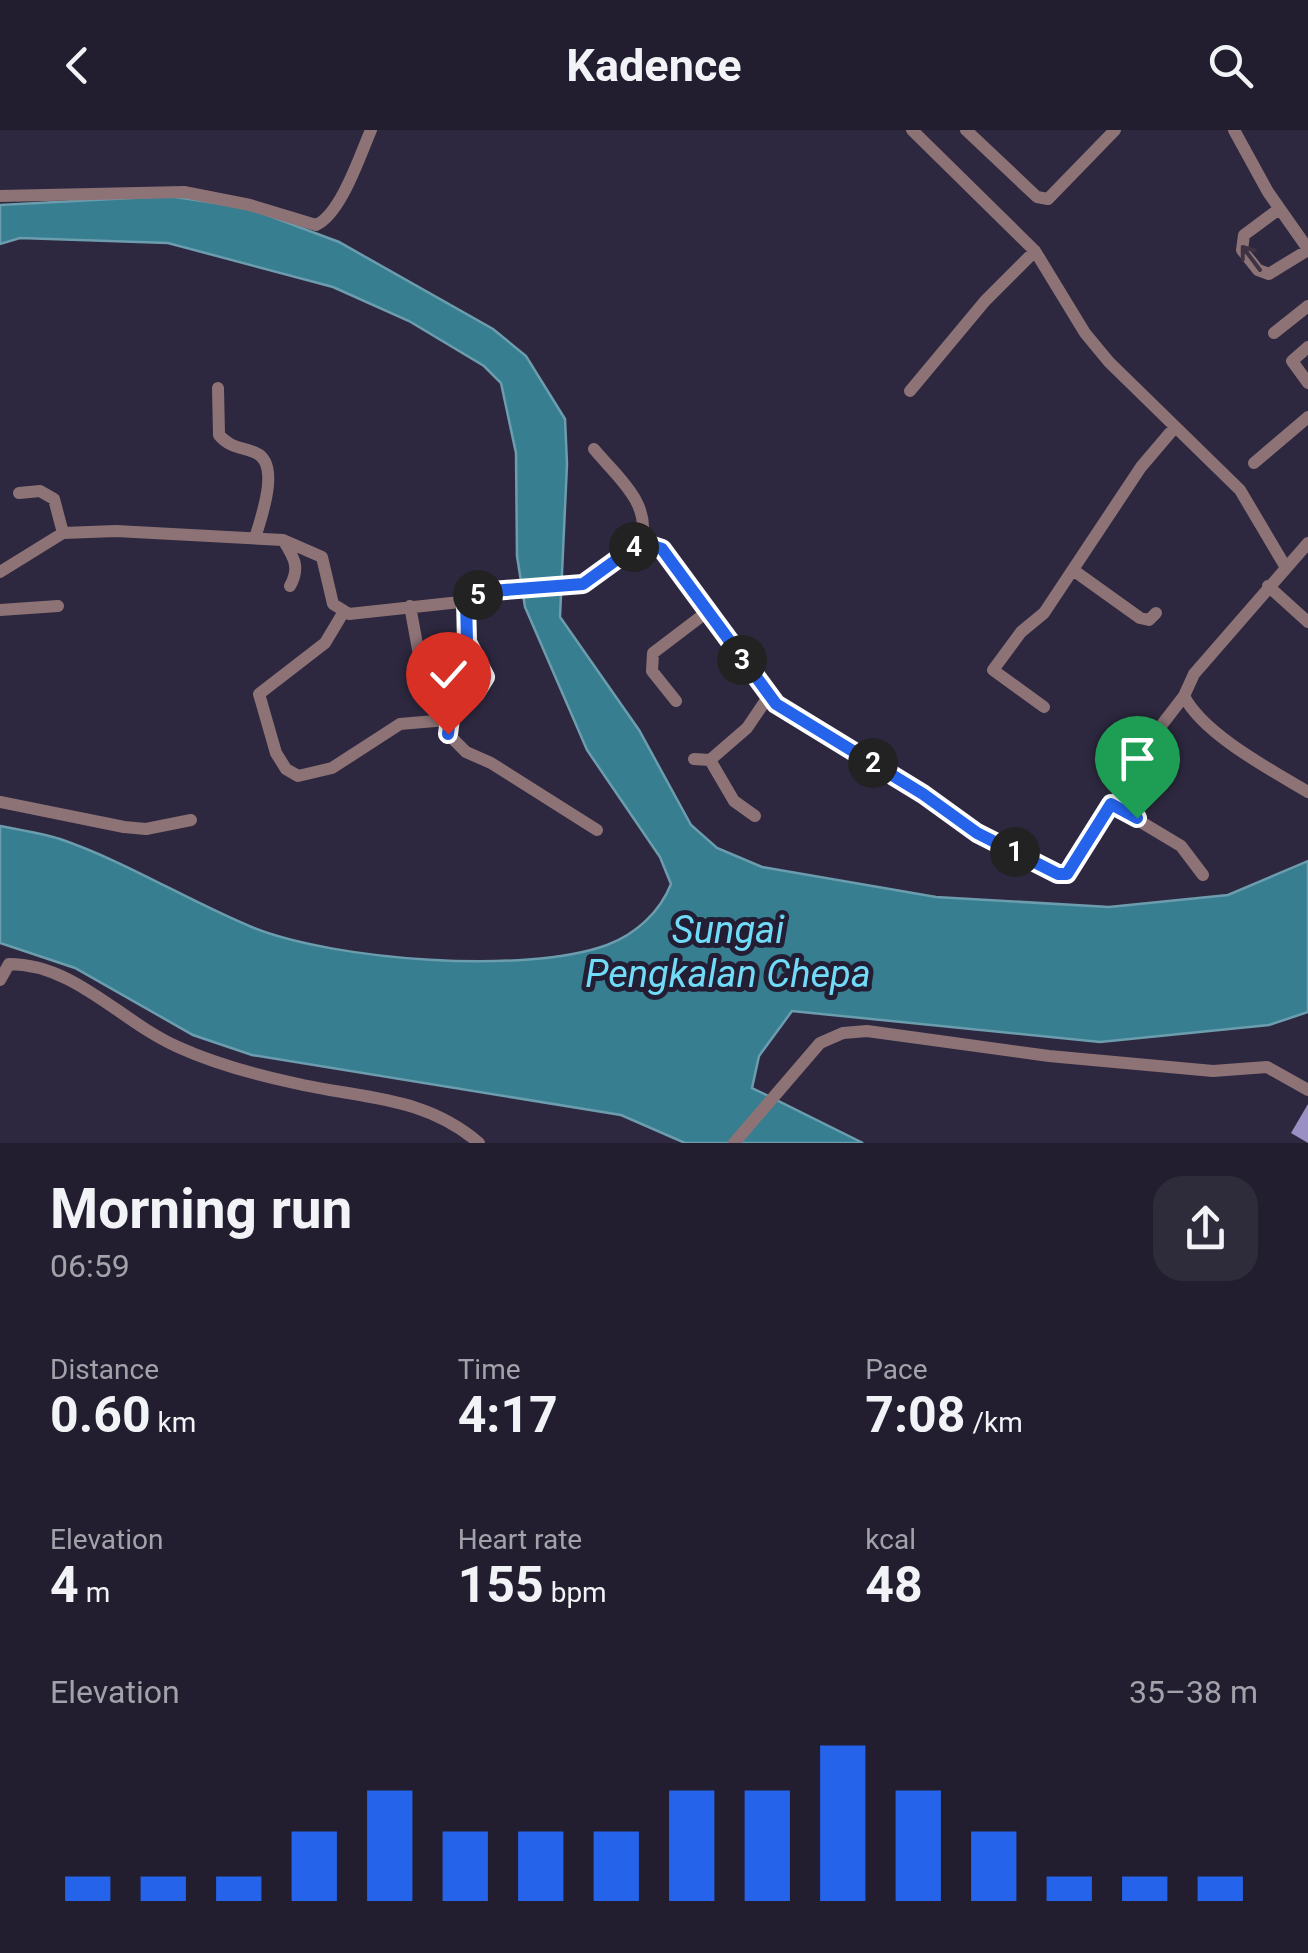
<!DOCTYPE html>
<meta charset="utf-8">
<style>
body{margin:0;font-family:Roboto,sans-serif;background:#2e2b3b;color:#f1f3f6;height:100vh;display:flex;flex-direction:column;font-size:38px;white-space:nowrap}
*{box-sizing:border-box;margin:0}
p{font-size:32px;color:#a2a2aa}
.icon{flex:none;width:55px;height:55px;fill:none;stroke:currentColor;stroke-width:2;stroke-linecap:round;stroke-linejoin:round}
.map{position:relative;height:1013px;overflow:hidden}
.details{display:flex;flex-direction:column;background:#221e2f;flex:1}
.details>*{flex:none}
.pin{position:absolute;display:grid;place-items:center;width:85px;height:85px;color:#fff;margin:-102px -42px;border-radius:50% 50% 50% 0;rotate:-45deg;box-shadow:0 0 10px #0007}
.pin .icon{rotate:45deg}
.km{position:absolute;width:50px;height:50px;margin:-25px;border-radius:50%;background:#222;color:#fff;font-size:28px;line-height:50px;text-align:center}
.round{display:grid;place-items:center;flex:none;width:105px;height:105px;border-radius:30px;background:#2e2b3b}
.overview{display:flex;align-items:center;justify-content:space-between;height:170px;padding:0 50px}
h1{font-size:55px;font-weight:700;line-height:75px}
.figures{display:grid;grid-template-columns:repeat(3,1fr);gap:15px;height:170px;padding:10px 50px}
.figures div{display:grid;align-content:center}
.figures b{font-size:50px;font-weight:700}
.figures small{font-size:28px;font-weight:400}
.figures p{font-size:28px}
.chart{height:280px;padding:20px 50px}
.chart p{display:flex;justify-content:space-between}
.chart svg{width:100%;height:180px;margin-top:10px;stroke:#2563eb;stroke-width:6}
header{display:flex;justify-content:space-between;align-items:center;height:130px;padding:0 50px;background:#221e2f;font-size:45px;font-weight:700}
.map>svg:first-child{display:block}
</style>
<header><svg class="icon" aria-label="back" viewBox="0 0 24 24"><path d="M15 5l-7 7 7 7"/></svg>Kadence<svg class="icon" aria-label="search" viewBox="0 0 24 24"><circle cx="10" cy="10" r="6"/><path d="M15 15l6 6"/></svg></header>
<div class="map">
<svg width="1308" height="1013" viewBox="0 0 1308 1013">
<rect width="100%" height="100%" fill="#2d283f"/>
<!-- water -->
<path fill="#377e90" stroke="#6c9dae" stroke-width="2.5" d="M 169,66 L 248,78 L 339,112 L 493,199 L 526,226 L 565,289 L 567,334 L 560,487 L 639,600 L 691,695 L 717,718 L 762,737 L 936,767 L 1109,777 L 1228,765 L 1308,731 L 1308,882 L 1269,895 L 1100,912 L 792,881 L 759,926 L 752,958 L 863,1013 L 685,1013 L 621,985 L 252,925 L 193,905 L 75,838 L 0,813 L 0,696 C 20,700 41,703 60,709 C 127,732 188,771 254,798 C 334,830 525,845 607,815 C 636,804 660,782 671,754 L 660,727 L 587,620 L 525,477 L 517,426 L 516,323 L 501,253 L 484,236 L 409,191 L 333,157 L 168,113 L 20,108 L 0,114 L 0,75 Z"/>
<!-- building -->
<path fill="#9b90c4" d="M 1308,974 L 1308,1013 L 1291,1003 Z"/>
<g fill="none" stroke-linecap="round" stroke-linejoin="round">
<!-- minor -->
<path stroke="#8e7376" stroke-width="12" d="M 912,0 L 1035,121 L 1085,203 L 1109,232 L 1240,360 L 1285,436
M 966,0 L 1037,67 L 1048,69 L 1115,0
M 1234,0 L 1268,62 L 1308,119
M 0,66 L 184,62 L 250,75 L 316,95 C 341,84 360,25 371,0
M 1279,79 L 1244,105 L 1242,120 L 1258,140 L 1269,144 L 1308,120
M 1274,203 L 1308,176
M 1308,217 L 1292,231 L 1308,253
M 218,258 L 219,305 C 230,318 242,317 256,323 C 281,334 261,388 255,408
M 910,261 L 985,171 L 1035,121
M 594,319 C 617,347 652,373 641,412
M 1254,333 L 1308,287
M 19,363 L 40,361 L 54,369 L 63,403
M 283,410 C 293,426 301,437 290,456
M 1308,413 L 1194,544 L 1184,566 C 1203,604 1271,640 1308,662
M 1073,440 L 1140,488 L 1149,490 L 1156,483
M 0,442 L 63,403 L 116,401 L 283,410 L 322,427 L 333,474 L 349,484 L 460,472 L 492,461 L 583,454 L 641,412 L 655,414 L 776,574 L 923,663 L 977,703 L 1058,743 L 1067,744 L 1075,737 L 1154,605 L 1184,566
M 1268,456 L 1308,492
M 466,470 L 467,512 L 485,547 L 475,563 L 451,581 L 447,590 L 449,605 L 466,622 L 491,633 L 597,700
M 410,476 L 419,525
M 0,480 L 58,476
M 343,483 L 325,513 L 259,564 L 276,623 L 286,639 L 298,646 L 332,638 L 400,594 L 447,590
M 676,571 L 652,541 L 653,523 L 707,482
M 1044,577 L 993,540 L 1021,502 L 1044,483 L 1141,337 L 1175,297
M 694,629 L 710,630 L 747,598 L 768,567
M 710,630 L 734,671 L 755,686
M 0,672 L 124,697 L 146,699 L 191,690
M 1111,674 L 1181,716 L 1203,745
M 0,850 L 9,834 C 75,834 121,892 178,917 C 213,933 257,945 294,953 C 362,969 423,965 479,1013
M 734,1013 L 820,913 L 843,903 L 867,901 L 1049,926 L 1213,941 L 1267,937 L 1308,960"/>
</g>
<!-- one-way arrows -->
<defs><path id="oneway-shaft" d="M-6 0H5M1.5-3L5.5 0L1.5 3" fill="none" stroke-width="1.6" stroke-linecap="round" stroke-linejoin="round" transform="scale(2.5)"/></defs>
<use stroke="#3e3345" href="#oneway-shaft" transform="translate(1251 128) rotate(-127)"/>
<g fill="none" stroke-linecap="round" stroke-linejoin="round">
<!-- route casing -->
<g stroke="#fff" stroke-width="20">
<path id="route" d="M 448,604 L 451,581 L 475,563 L 485,547 L 467,512 L 466,470 L 492,461 L 583,454 L 641,412 L 662,419 L 776,574 L 923,664 L 977,703 L 1058,744 L 1067,744 L 1111,674 L 1137,688"/>
</g>
<!-- route -->
<use href="#route" stroke="#2563eb" stroke-width="12"/>
</g>
<g text-anchor="middle" stroke-width="10" stroke-linejoin="round" paint-order="stroke">
<!-- water labels -->
<g font-size="38" font-style="italic" fill="#71dcf7" stroke="#241e35">
<text x="728" y="813">Sungai<tspan x="728" dy="44">Pengkalan Chepa</tspan></text>
</g>
</g>
</svg>
<div class="pin" style="left:1137px;top:688px;background:#1e9e55"><svg class="icon" aria-label="arrive" viewBox="0 0 24 24"><path d="M6 21V4h12l-3 4 3 4H6"/></svg></div>
<div class="pin" style="left:448px;top:604px;background:#d93025"><svg class="icon" aria-label="check" viewBox="0 0 24 24"><path d="M5 12l5 5 9-10"/></svg></div>
<b class="km" style="left:1015px;top:722px">1</b>
<b class="km" style="left:873px;top:633px">2</b>
<b class="km" style="left:742px;top:530px">3</b>
<b class="km" style="left:634px;top:417px">4</b>
<b class="km" style="left:478px;top:465px">5</b>
</div>
<section class="details">
<div class="overview"><div><h1>Morning run</h1><p>06:59</p></div><a class="round"><svg class="icon" aria-label="share" viewBox="0 0 24 24"><path d="M12 15V3M7 8l5-5 5 5M5 13v7h14v-7"/></svg></a></div>
<div class="figures">
<div><p>Distance</p><b>0.60<small> km</small></b></div>
<div><p>Time</p><b>4:17</b></div>
<div><p>Pace</p><b>7:08<small> /km</small></b></div>
</div>
<div class="figures">
<div><p>Elevation</p><b>4<small> m</small></b></div>
<div><p>Heart rate</p><b>155<small> bpm</small></b></div>
<div><p>kcal</p><b>48</b></div>
</div>
<div class="chart"><p><span>Elevation</span>35–38 m</p>
<svg viewBox="0 0 160 44" preserveAspectRatio="none"><path d="M5 44V38M15 44V38M25 44V38M35 44V27M45 44V17M55 44V27M65 44V27M75 44V27M85 44V17M95 44V17M105 44V6M115 44V17M125 44V27M135 44V38M145 44V38M155 44V38"/></svg>
</div>
</section>
